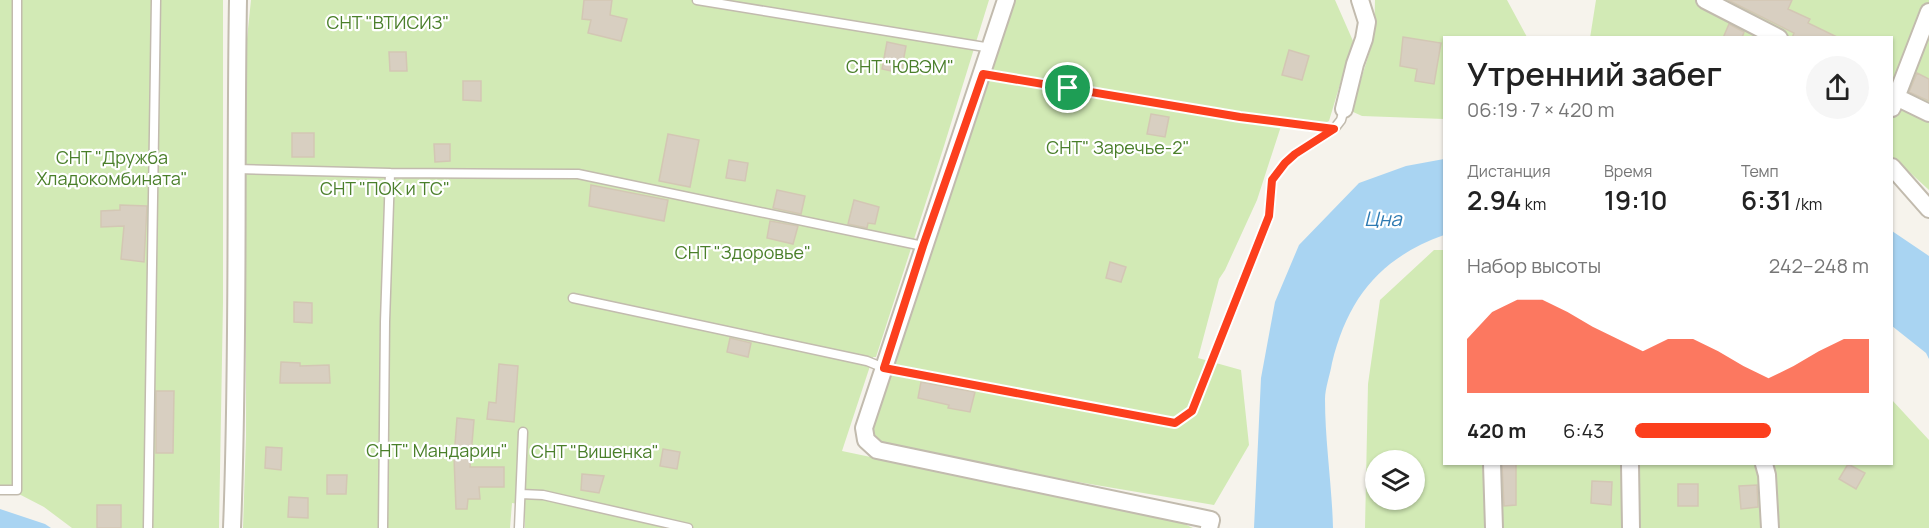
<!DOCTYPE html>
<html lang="ru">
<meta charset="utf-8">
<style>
body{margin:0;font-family:Manrope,sans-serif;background:#f6f6f6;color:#222;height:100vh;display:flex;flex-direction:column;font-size:22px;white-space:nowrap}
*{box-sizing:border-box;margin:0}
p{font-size:20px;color:#767676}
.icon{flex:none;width:33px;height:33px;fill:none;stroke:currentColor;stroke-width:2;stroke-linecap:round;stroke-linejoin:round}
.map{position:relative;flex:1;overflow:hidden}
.side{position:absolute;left:1443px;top:36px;width:450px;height:429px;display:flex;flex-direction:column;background:#fff;border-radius:0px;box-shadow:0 2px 4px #0004}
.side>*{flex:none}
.buttons{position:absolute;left:1365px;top:450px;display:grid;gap:12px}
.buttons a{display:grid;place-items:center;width:60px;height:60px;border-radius:50%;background:#fff;box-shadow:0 2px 4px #0004;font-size:30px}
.pin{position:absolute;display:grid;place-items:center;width:51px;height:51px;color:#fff;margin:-26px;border:3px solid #fff;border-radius:50%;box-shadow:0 2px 6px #0007}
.round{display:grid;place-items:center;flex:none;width:63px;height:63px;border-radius:32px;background:#f6f6f6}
.overview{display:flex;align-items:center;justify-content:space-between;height:102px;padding:0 24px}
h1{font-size:33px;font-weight:600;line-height:45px}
.stats{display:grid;grid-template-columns:repeat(3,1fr);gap:9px;height:102px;padding:6px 24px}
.stats div{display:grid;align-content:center}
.stats b{font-size:26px;font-weight:600}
.stats small{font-size:16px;font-weight:400}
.stats p{font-size:16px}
.chart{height:168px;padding:12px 24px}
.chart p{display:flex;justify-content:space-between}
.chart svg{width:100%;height:108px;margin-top:6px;fill:#fc3f1d;opacity:.7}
ul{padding:0 24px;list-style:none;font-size:20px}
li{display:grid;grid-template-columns:96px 72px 1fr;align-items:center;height:45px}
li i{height:15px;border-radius:8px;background:#fc3f1d}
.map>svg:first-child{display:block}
</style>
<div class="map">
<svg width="1929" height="528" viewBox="0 0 1929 528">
<rect width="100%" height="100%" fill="#f6f3ec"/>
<!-- green -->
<path fill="#d2eab5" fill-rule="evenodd" d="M 0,0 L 223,0 L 223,302 L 219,528 L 72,528 L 44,507 L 15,492 L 0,492 Z
M 251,0 L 989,0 L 944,146 L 876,357 L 873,357 L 842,451 L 1180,522 L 1193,528 L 525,528 L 525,505 L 512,503 L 510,528 L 243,528 L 246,436 L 246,48 Z
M 1015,0 L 1335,0 L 1353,41 L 1329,121 L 1321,125 L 1283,120 L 1257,200 L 1225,270 L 1219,279 L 1198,358 L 1241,370 L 1249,445 L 1214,505 L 884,449 L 872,430 L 937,229 Z
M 1375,0 L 1507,0 L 1527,37 L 1444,38 L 1444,119 L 1362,116 L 1351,111 L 1374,38 Z
M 1596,0 L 1929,0 L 1929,190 L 1905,168 L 1892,161 L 1892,38 L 1590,38 Z
M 1434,250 L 1444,250 L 1444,464 L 1892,464 L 1892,400 L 1929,440 L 1929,528 L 1365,528 L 1368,384 L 1380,300 ZM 1376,460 L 1414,460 L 1414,500 L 1376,500 Z"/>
<!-- water -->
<path fill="#a9d4f2" d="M 1444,159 L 1444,235 C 1380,258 1348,298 1332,363 C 1330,375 1325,388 1325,399 C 1325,442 1332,485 1333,528 L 1254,528 L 1261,378 L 1275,302 L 1299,245 L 1359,183 L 1406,166 Z
M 1892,231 L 1929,256 L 1929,359 L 1926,353 L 1892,326 Z
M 0,509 L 45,524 L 51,528 L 0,528 Z"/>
<!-- building -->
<path fill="#d8cfc1" stroke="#d3c7b4" stroke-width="1.5" d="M 584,0 L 612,0 L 610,15 L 627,19 L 621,41 L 588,33 L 591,20 L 582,19 Z
M 1728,0 L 1792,0 L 1788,9 L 1810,19 L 1808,23 L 1839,38 L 1792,38 L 1794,33 Z
M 1729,24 L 1744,32 L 1742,38 L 1723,38 Z
M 1403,37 L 1441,43 L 1434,84 L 1415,81 L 1417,69 L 1400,66 Z
M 887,42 L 906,46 L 901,73 L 882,69 Z
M 1289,50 L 1309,56 L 1302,80 L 1282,75 Z
M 389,52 L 406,52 L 407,71 L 390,71 Z
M 1917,73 L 1929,79 L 1929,101 L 1909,92 Z
M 463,81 L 481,81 L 481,101 L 463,100 Z
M 1151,114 L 1169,117 L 1165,137 L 1147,134 Z
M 292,133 L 314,133 L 314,157 L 292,157 Z
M 668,134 L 699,140 L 690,187 L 659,181 Z
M 434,144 L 450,144 L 450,161 L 435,162 Z
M 729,160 L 748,163 L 745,181 L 726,178 Z
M 591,185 L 668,200 L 664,221 L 589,206 Z
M 777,190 L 805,196 L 801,214 L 773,208 Z
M 854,200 L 879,207 L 875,224 L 868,223 L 867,228 L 848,224 Z
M 120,205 L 147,206 L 144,262 L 121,259 L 124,226 L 101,227 L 101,211 L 120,210 Z
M 770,221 L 798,226 L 793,244 L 767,238 Z
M 1110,262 L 1126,267 L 1121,282 L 1106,278 Z
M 294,302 L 312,303 L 312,323 L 294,322 Z
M 730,338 L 751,343 L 748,357 L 727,352 Z
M 281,362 L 300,363 L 300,366 L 329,365 L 330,383 L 280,383 Z
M 499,364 L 518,366 L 514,422 L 487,419 L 489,402 L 496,403 Z
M 921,382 L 975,392 L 970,412 L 948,408 L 949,405 L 918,398 Z
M 156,391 L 174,391 L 173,453 L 156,453 Z
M 457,418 L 474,420 L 470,467 L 504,467 L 504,487 L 479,487 L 480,499 L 468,499 L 467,509 L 456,509 L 454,457 Z
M 266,447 L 282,448 L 281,470 L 265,468 Z
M 663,449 L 680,452 L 677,469 L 660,466 Z
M 1502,464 L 1516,464 L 1516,505 L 1504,506 Z
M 1848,464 L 1865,473 L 1856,489 L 1839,479 Z
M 582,474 L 604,476 L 599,493 L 581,490 Z
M 327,475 L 347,475 L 346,494 L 327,494 Z
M 1592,481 L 1612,482 L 1611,505 L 1591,503 Z
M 1678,484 L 1698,484 L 1698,506 L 1678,506 Z
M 1757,485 L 1758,507 L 1741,509 L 1739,486 Z
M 289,497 L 308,498 L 308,518 L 288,517 Z
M 97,505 L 121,505 L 121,528 L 97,528 Z"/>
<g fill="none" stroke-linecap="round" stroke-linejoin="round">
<!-- lane casing -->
<g stroke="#c2bbae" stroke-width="11">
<path id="lane" d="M 697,0 L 991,48
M 983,74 L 1240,117 L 1334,129
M 236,169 L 390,173 L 578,174 L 923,246
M 573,298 L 867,361 L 884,368 L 1175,423 L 1192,411 L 1269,216 L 1272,180 L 1285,163 L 1295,154 L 1334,129 L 1341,120 L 1344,109
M 0,490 L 17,490 L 17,0
M 521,494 L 543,495 L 688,528
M 148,528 L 156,0
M 383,528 L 385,322 L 390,173
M 519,528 L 523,432"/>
</g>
<!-- street casing -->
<g stroke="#c2bbae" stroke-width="20">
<path id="street" d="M 1006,0 L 864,428 L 866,440 L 877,450 L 1211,520 L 1209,528
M 1705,0 L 1779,38
M 1892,95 L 1929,113
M 1892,108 L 1929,12
M 1344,109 L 1355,64 L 1364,39 L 1367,22 L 1360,0
M 1892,167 L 1929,209
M 1492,464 L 1494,528
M 1630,464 L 1631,528
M 1764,464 L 1767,475 L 1770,528
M 232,528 C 239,352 235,176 238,0"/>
</g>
<!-- lane -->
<use href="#lane" stroke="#fff" stroke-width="8"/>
<!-- street -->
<use href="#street" stroke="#fff" stroke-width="16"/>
</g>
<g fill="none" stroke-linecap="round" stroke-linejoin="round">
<!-- route casing -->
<g stroke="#fff" stroke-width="12">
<path id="route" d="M 983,74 L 1240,117 L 1334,129 L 1295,154 L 1285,163 L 1272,180 L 1269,216 L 1192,411 L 1175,423 L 884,368 L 923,246 Z"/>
</g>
<!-- route -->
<use href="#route" stroke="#fc3f1d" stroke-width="8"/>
</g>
<g text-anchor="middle" stroke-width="4.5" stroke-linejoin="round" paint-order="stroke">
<!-- park labels -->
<g font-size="18" fill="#4a7f2a" stroke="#fff">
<text x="388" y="29">СНТ "ВТИСИЗ"</text>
<text x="900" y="73">СНТ "ЮВЭМ"</text>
<text x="1118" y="154">СНТ" Заречье-2"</text>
<text x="112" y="164">СНТ "Дружба<tspan x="112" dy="21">Хладокомбината"</tspan></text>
<text x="385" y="195">СНТ "ПОК и ТС"</text>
<text x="743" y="259">СНТ "Здоровье"</text>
<text x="437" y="457">СНТ" Мандарин"</text>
<text x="595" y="458">СНТ "Вишенка"</text>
</g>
<!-- water labels -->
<g font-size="20" font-style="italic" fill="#2e7ab2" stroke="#fff">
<text x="1383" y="226">Цна</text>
</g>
</g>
</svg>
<div class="buttons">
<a><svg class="icon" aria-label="layers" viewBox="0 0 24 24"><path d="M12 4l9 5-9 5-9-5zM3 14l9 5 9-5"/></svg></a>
</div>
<div class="pin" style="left:1068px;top:88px;background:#1e9e55"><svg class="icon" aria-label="arrive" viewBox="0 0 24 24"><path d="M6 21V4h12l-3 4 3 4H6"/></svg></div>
<section class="side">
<div class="overview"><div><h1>Утренний забег</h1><p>06:19 · 7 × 420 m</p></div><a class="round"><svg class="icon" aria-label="share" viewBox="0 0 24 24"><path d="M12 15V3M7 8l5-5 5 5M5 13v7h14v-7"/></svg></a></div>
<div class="stats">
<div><p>Дистанция</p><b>2.94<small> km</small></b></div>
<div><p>Время</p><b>19:10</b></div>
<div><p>Темп</p><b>6:31<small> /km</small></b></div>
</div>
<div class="chart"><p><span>Набор высоты</span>242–248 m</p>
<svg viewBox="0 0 160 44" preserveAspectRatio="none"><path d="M0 44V22L10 11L20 6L30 6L40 11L50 17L60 22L70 27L80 22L90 22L100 27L110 33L120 38L130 33L140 27L150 22L160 22V44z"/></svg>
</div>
<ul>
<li><b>420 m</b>6:43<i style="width:58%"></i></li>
</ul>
</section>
</div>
